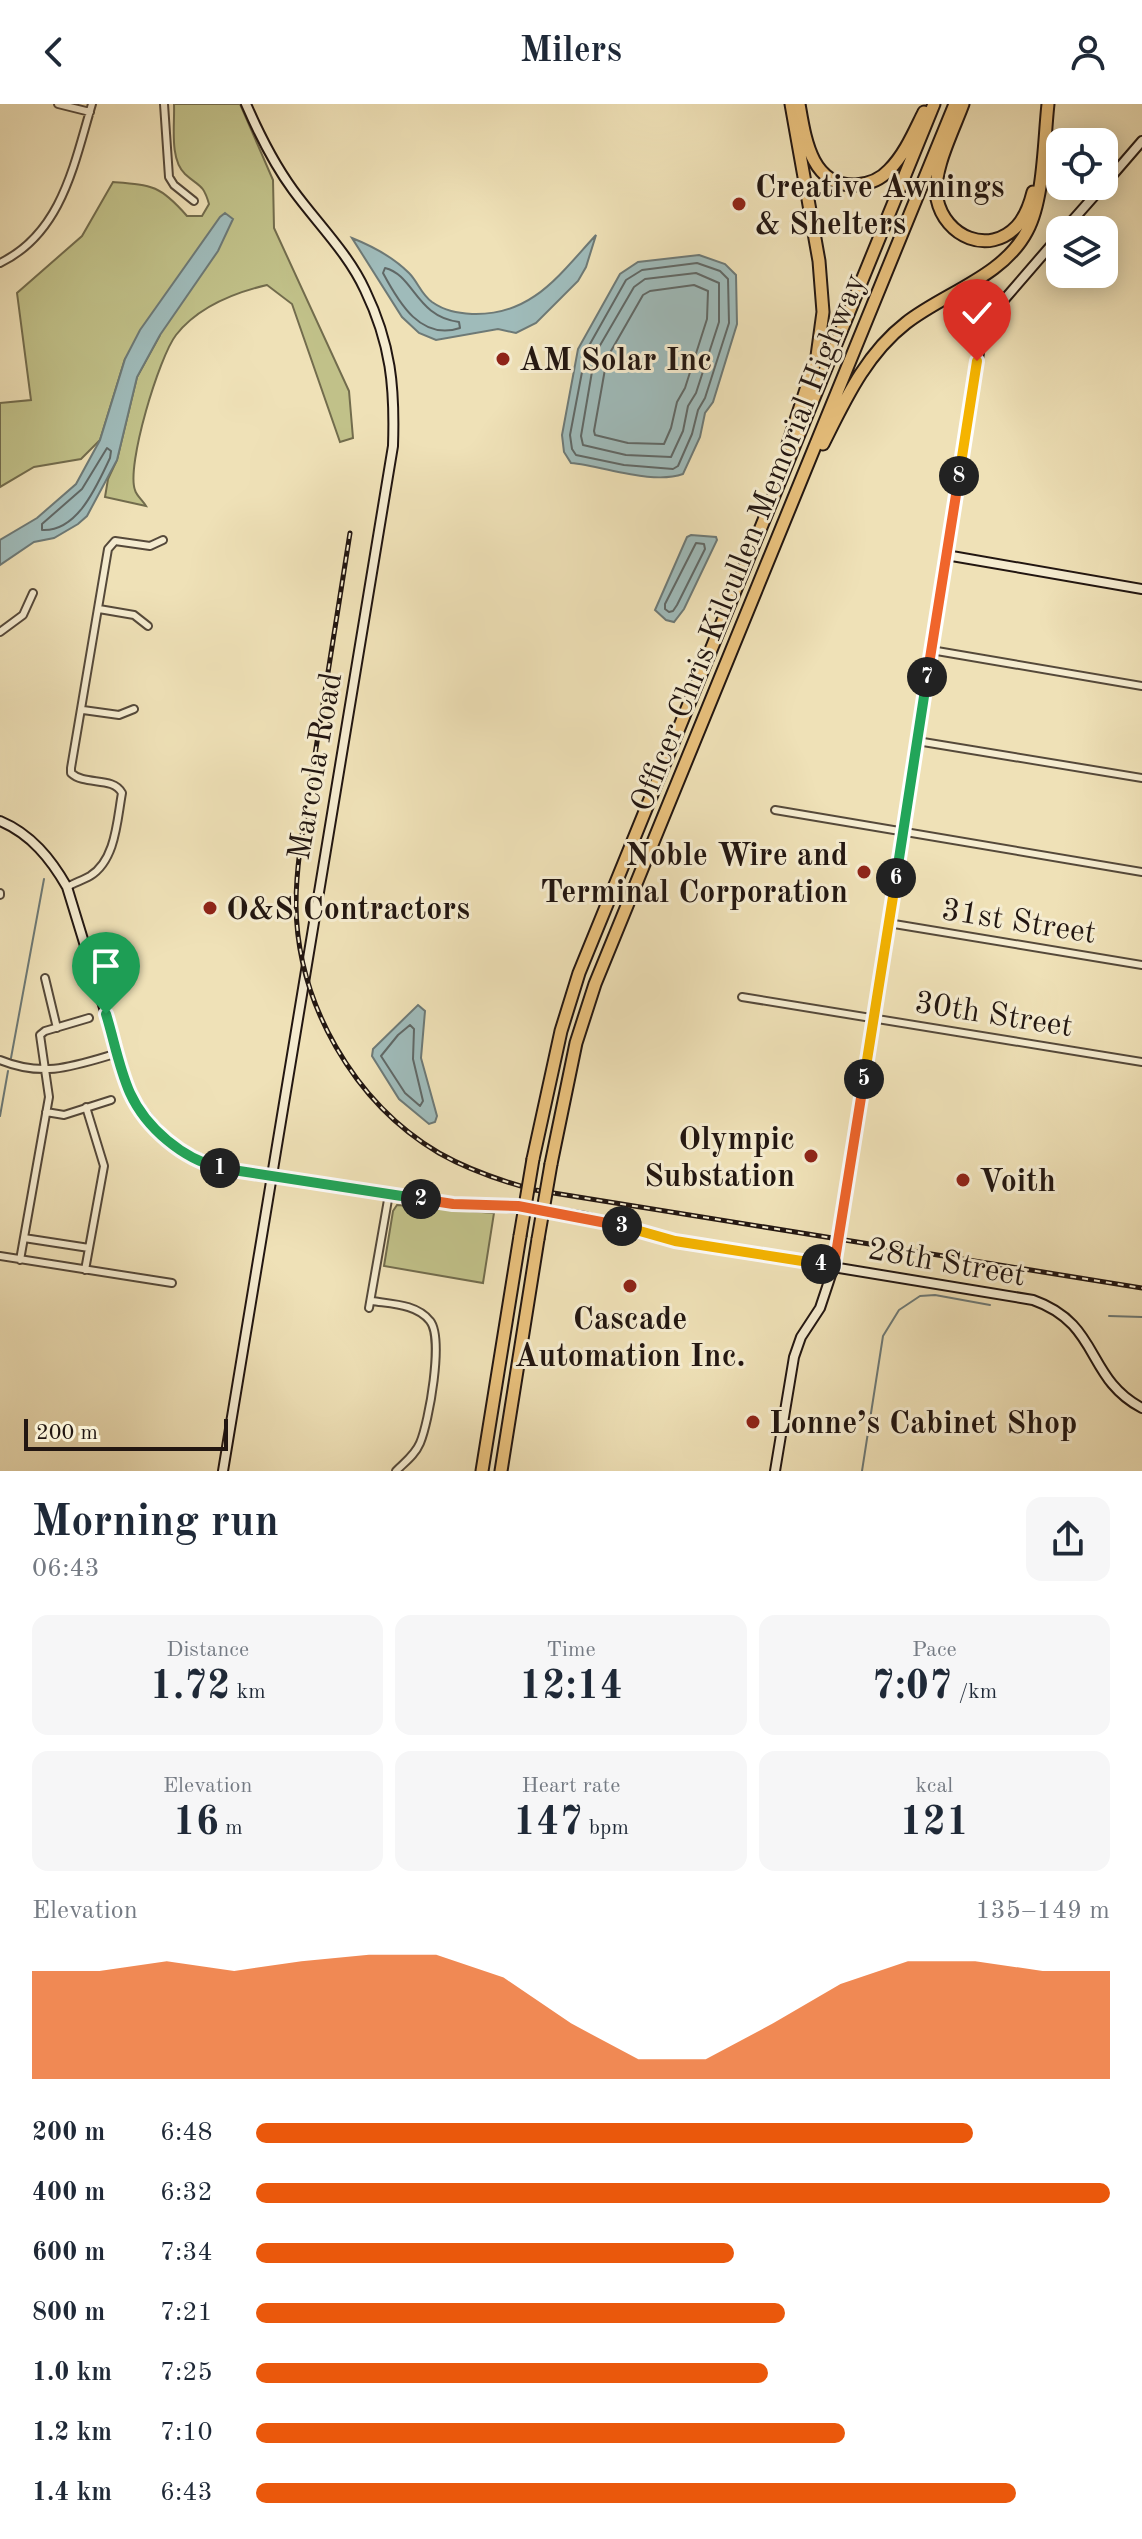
<!DOCTYPE html>
<meta charset="utf-8">
<style>
body{margin:0;font-family:"Old Standard TT",serif;background:#f6f6f7;color:#1f2937;height:100vh;display:flex;flex-direction:column;font-size:30px;white-space:nowrap}
*{box-sizing:border-box;margin:0}
p{font-size:26px;color:#747a83}
.icon{flex:none;width:44px;height:44px;fill:none;stroke:currentColor;stroke-width:2;stroke-linecap:round;stroke-linejoin:round}
.map{position:relative;height:1367px;overflow:hidden}
.details{display:flex;flex-direction:column;background:#fff;flex:1}
.details>*{flex:none}
.buttons{position:absolute;left:1046px;top:24px;display:grid;gap:16px}
.buttons a{display:grid;place-items:center;width:72px;height:72px;border-radius:16px;background:#fff;box-shadow:0 4px 20px #0003;font-size:40px}
.scale{position:absolute;left:24px;bottom:20px;width:204px;box-sizing:border-box;padding-left:8px;border:4px solid #221611;border-top:0;font-size:22px;line-height:28px;white-space:nowrap;color:#221611;-webkit-text-stroke:6px #f5ecd0;paint-order:stroke}
.pin{position:absolute;display:grid;place-items:center;width:68px;height:68px;color:#fff;margin:-82px -34px;border-radius:50% 50% 50% 0;rotate:-45deg;box-shadow:0 0 8px #0007}
.pin .icon{rotate:45deg}
.km{position:absolute;width:40px;height:40px;margin:-20px;border-radius:50%;background:#222;color:#fff;font-size:22px;line-height:40px;text-align:center}
.round{display:grid;place-items:center;flex:none;width:84px;height:84px;border-radius:16px;background:#f6f6f7}
.headline{display:flex;align-items:center;justify-content:space-between;height:136px;padding:0 32px}
h1{font-size:44px;font-weight:600;line-height:60px}
.metrics{display:grid;grid-template-columns:repeat(3,1fr);gap:12px;height:136px;padding:8px 32px}
.metrics div{display:grid;align-content:center;border-radius:16px;background:#f6f6f7;text-align:center}
.metrics b{font-size:40px;font-weight:600}
.metrics small{font-size:22px;font-weight:400}
.metrics p{font-size:22px}
.chart{height:224px;padding:16px 32px}
.chart p{display:flex;justify-content:space-between}
.chart svg{width:100%;height:144px;margin-top:8px;fill:#ea580c;opacity:.7}
ul{padding:0 32px;list-style:none;font-size:26px}
li{display:grid;grid-template-columns:128px 96px 1fr;align-items:center;height:60px}
li i{height:20px;border-radius:10px;background:#ea580c}
header{display:flex;justify-content:space-between;align-items:center;height:104px;padding:0 32px;background:#fff;font-size:36px;font-weight:600}
.map>svg:first-child{display:block}
</style>
<header><svg class="icon" aria-label="back" viewBox="0 0 24 24"><path d="M15 5l-7 7 7 7"/></svg>Milers<svg class="icon" aria-label="person" viewBox="0 0 24 24"><circle cx="12" cy="8" r="4"/><path d="M4 21q1-7 8-7t8 7"/></svg></header>
<div class="map">
<svg width="1142" height="1367" viewBox="0 0 1142 1367">
<rect width="100%" height="100%" fill="#efe1b7"/>
<filter id="stains"><feTurbulence type="fractalNoise" baseFrequency=".0025" numOctaves="4"/><feColorMatrix values="0 0 0 0 .2 0 0 0 0 .09 0 0 0 0 .02 0 0 0 .5 -.17"/></filter>
<radialGradient id="worn" r=".72"><stop offset=".6" stop-color="#630" stop-opacity="0"/><stop offset="1" stop-color="#630" stop-opacity=".3"/></radialGradient>
<!-- green -->
<path fill="#c1c189" stroke="#726c4d" stroke-width="2" d="M 174,0 L 240,0 L 273,76 L 274,124 L 349,287 L 353,334 L 340,338 L 292,200 L 267,181 C 233,189 198,203 176,231 C 159,253 126,362 135,386 C 136,391 143,397 146,402 L 105,393 L 108,375 L 117,356 L 137,273 L 160,231 L 125,255 L 100,336 L 81,355 L 34,363 L 0,383 L 0,299 L 31,296 L 17,189 L 82,132 L 113,78 C 152,81 160,81 187,112 L 202,112 L 209,100 C 203,79 199,83 185,70 C 169,55 175,20 174,0 Z
M 397,1101 L 494,1109 L 483,1179 L 384,1162 L 393,1107 Z"/>
<!-- water -->
<path fill="#9fbbba" stroke="#6d7976" stroke-width="2" d="M 225,109 L 233,115 L 218,147 L 160,231 L 137,273 L 117,356 L 87,412 L 78,420 L 54,434 L 34,438 L 0,461 L 0,436 L 37,414 L 76,380 L 100,336 L 125,255 L 140,226 L 220,113 Z
M 596,131 L 586,163 L 578,177 L 536,219 L 516,229 L 498,225 L 436,236 L 419,229 L 402,213 L 352,134 C 372,142 394,154 409,169 C 418,178 421,190 432,198 C 445,207 457,209 472,210 C 532,212 559,171 596,131 Z
M 699,151 L 725,160 L 736,171 L 737,220 L 713,298 L 705,309 L 700,333 L 683,370 C 652,381 604,362 571,359 L 564,348 L 562,331 L 578,245 L 620,170 L 638,158 Z
M 691,431 L 716,433 L 717,436 L 684,505 L 674,518 L 666,516 L 655,506 L 687,433 Z
M 418,901 L 425,907 L 421,954 L 437,1012 L 435,1018 L 429,1020 L 399,995 L 372,952 L 373,945 Z"/>
<g fill="none" stroke-linecap="round" stroke-linejoin="round">
<!-- shore -->
<path stroke="#606866" stroke-width="2" d="M 697,159 L 720,167 L 728,175 L 729,219 L 705,294 L 698,306 L 692,330 L 678,362 L 673,365 L 624,361 L 576,351 L 572,345 L 570,331 L 586,247 L 626,176 L 642,166 Z
M 385,164 C 414,171 416,213 459,218 L 460,224 C 421,237 399,199 383,169 Z
M 696,169 L 719,179 L 719,218 L 696,289 L 688,302 L 683,327 L 671,353 L 626,351 L 583,341 L 581,332 L 595,250 L 634,183 L 645,175 Z
M 694,181 L 708,187 L 707,215 L 685,284 L 677,298 L 671,324 L 664,340 L 628,339 L 595,331 L 594,327 L 607,254 L 643,191 L 650,187 Z
M 107,344 L 111,347 L 110,354 C 97,381 78,428 42,426 L 42,420 L 82,385 Z
M 696,439 L 704,440 L 705,445 L 677,501 L 673,507 L 669,508 L 665,505 L 665,500 Z
M 410,921 L 414,925 L 413,955 L 423,997 L 420,1002 L 405,989 L 381,952 L 398,931 Z"/>
<!-- stream -->
<path stroke="#6d7976" stroke-width="2" d="M 11,954 L 44,775
M 0,1012 L 8,967
M 1109,1212 L 1142,1213
M 862,1367 L 883,1232 L 899,1206 L 920,1192 L 935,1191 L 990,1201"/>
<!-- street casing -->
<g stroke="#55493a" stroke-width="10">
<path id="street" d="M 58,0 L 90,8
M 164,0 L 169,73 L 174,81 L 194,97
M 0,159 C 62,129 74,60 92,0
M 99,505 L 134,511 L 148,522
M 0,528 L 23,511 L 33,489
M 931,546 L 1142,582
M 83,606 L 119,611 L 134,605
M 917,637 L 1142,674
M 775,706 L 1142,768
M 67,783 C 74,779 83,776 90,772 C 116,756 117,716 122,689 C 113,672 85,682 71,669 L 71,664 L 108,445 L 115,437 L 150,442 L 163,436
M 0,789 L 0,791
M 888,819 L 1142,861
M 45,874 L 57,924
M 742,893 L 1142,958
M 0,956 C 44,974 74,962 118,949
M 46,1008 L 64,1011 L 111,996
M 24,1134 L 89,1144
M 0,1152 L 172,1179
M 20,1156 L 49,993 L 40,931 L 45,927 L 89,914
M 85,1166 L 104,1062 L 86,1003
M 372,1197 C 391,1200 417,1200 430,1217 C 444,1234 429,1318 420,1339 C 415,1351 405,1358 396,1367
M 369,1204 L 389,1090"/>
</g>
<!-- secondary casing -->
<g stroke="#221611" stroke-width="12">
<path id="secondary" d="M 1104,81 L 1142,37
M 1064,126 L 1103,82
M 946,451 L 1142,485
M 0,717 C 31,730 51,755 67,783 L 130,989 C 160,1037 186,1056 241,1068 L 435,1098 L 534,1105 L 585,1113 L 675,1137 L 1033,1196 C 1101,1220 1085,1274 1142,1304
M 223,1367 L 393,342 C 395,283 391,240 365,186 C 348,149 317,119 293,86 C 274,60 259,30 246,0
M 775,1367 L 794,1253 L 801,1233 L 820,1204 L 834,1162 L 980,242 L 996,205 L 1060,131"/>
</g>
<!-- highway casing -->
<g stroke="#221611" stroke-width="15">
<path id="highway" d="M 799,0 C 805,34 811,83 856,81 C 869,80 881,75 889,66 C 905,50 914,28 924,8
M 963,0 C 954,25 931,69 937,95 C 945,133 989,152 1017,122 C 1026,112 1030,100 1033,88
M 788,340 L 817,252 L 823,208 L 819,157 L 791,0
M 823,340 C 845,296 866,250 906,219 C 944,189 1003,173 1027,127 C 1044,96 1044,36 1048,0
M 533,1055 L 561,927 L 579,869 L 934,0
M 551,1060 L 576,939 L 595,880 L 955,0
M 482,1367 L 520,1132
M 501,1367 L 538,1135"/>
</g>
<!-- street -->
<use href="#street" stroke="#f5ecd0" stroke-width="6"/>
<!-- secondary -->
<use href="#secondary" stroke="#f5ecd0" stroke-width="8"/>
<!-- highway -->
<use href="#highway" stroke="#e8c07c" stroke-width="11"/>
<!-- rail casing -->
<g stroke="#221611" stroke-width="5">
<path id="rail" d="M 350,429 C 338,505 326,581 314,657 C 307,704 296,753 296,801 C 297,899 354,999 439,1049 C 469,1066 501,1077 535,1086 L 1142,1184"/>
</g>
<!-- rail -->
<use href="#rail" stroke="#f5ecd0" stroke-width="2" stroke-dasharray="6" stroke-linecap="butt"/>
<!-- highway-bridge casing -->
<g stroke="#221611" stroke-width="15" stroke-linecap="butt">
<path id="highway-bridge" d="M 520,1132 L 533,1055
M 538,1135 L 551,1060"/>
</g>
<!-- highway-bridge -->
<use href="#highway-bridge" stroke="#e8c07c" stroke-width="11"/>
</g>
<g fill="none" stroke-linecap="round" stroke-linejoin="round">
<!-- split-1 casing -->
<g stroke="#fff" stroke-width="16">
<path id="split-1" d="M 106,910 C 114,936 119,964 130,989 C 146,1024 183,1055 220,1064"/>
</g>
<!-- split-2 casing -->
<g stroke="#fff" stroke-width="16">
<path id="split-2" d="M 220,1064 L 421,1095"/>
</g>
<!-- split-3 casing -->
<g stroke="#fff" stroke-width="16">
<path id="split-3" d="M 421,1095 L 453,1100 L 518,1102 L 622,1122"/>
</g>
<!-- split-4 casing -->
<g stroke="#fff" stroke-width="16">
<path id="split-4" d="M 622,1122 L 675,1137 L 821,1160"/>
</g>
<!-- split-5 casing -->
<g stroke="#fff" stroke-width="16">
<path id="split-5" d="M 821,1160 L 834,1162 L 864,975"/>
</g>
<!-- split-6 casing -->
<g stroke="#fff" stroke-width="16">
<path id="split-6" d="M 864,975 L 896,774"/>
</g>
<!-- split-7 casing -->
<g stroke="#fff" stroke-width="16">
<path id="split-7" d="M 896,774 L 927,573"/>
</g>
<!-- split-8 casing -->
<g stroke="#fff" stroke-width="16">
<path id="split-8" d="M 927,573 L 959,372"/>
</g>
<!-- split-9 casing -->
<g stroke="#fff" stroke-width="16">
<path id="split-9" d="M 959,372 L 977,257"/>
</g>
<!-- split-1 -->
<use href="#split-1" stroke="#22a559" stroke-width="10"/>
<!-- split-2 -->
<use href="#split-2" stroke="#22a559" stroke-width="10"/>
<!-- split-3 -->
<use href="#split-3" stroke="#f0652b" stroke-width="10"/>
<!-- split-4 -->
<use href="#split-4" stroke="#f5b400" stroke-width="10"/>
<!-- split-5 -->
<use href="#split-5" stroke="#f0652b" stroke-width="10"/>
<!-- split-6 -->
<use href="#split-6" stroke="#f5b400" stroke-width="10"/>
<!-- split-7 -->
<use href="#split-7" stroke="#22a559" stroke-width="10"/>
<!-- split-8 -->
<use href="#split-8" stroke="#f0652b" stroke-width="10"/>
<!-- split-9 -->
<use href="#split-9" stroke="#f5b400" stroke-width="10"/>
</g>
<!-- markers -->
<g fill="#8f2418" stroke="#f5ecd0" stroke-width="3">
<circle cx="739" cy="100" r="8"/>
<circle cx="503" cy="255" r="8"/>
<circle cx="864" cy="768" r="8"/>
<circle cx="210" cy="804" r="8"/>
<circle cx="811" cy="1052" r="8"/>
<circle cx="963" cy="1076" r="8"/>
<circle cx="630" cy="1182" r="8"/>
<circle cx="753" cy="1318" r="8"/>
</g>
<g text-anchor="middle" stroke-width="6" stroke-linejoin="round" paint-order="stroke">
<!-- poi labels -->
<g font-size="32" font-weight="bold" fill="#221611" stroke="#f5ecd0" text-anchor="start">
<text x="755" y="93">Creative Awnings<tspan x="755" dy="37">&amp; Shelters</tspan></text>
<text x="519" y="266">AM Solar Inc</text>
<text x="848" y="761" text-anchor="end">Noble Wire and<tspan x="848" dy="37">Terminal Corporation</tspan></text>
<text x="226" y="815">O&amp;S Contractors</text>
<text x="795" y="1045" text-anchor="end">Olympic<tspan x="795" dy="37">Substation</tspan></text>
<text x="979" y="1087">Voith</text>
<text x="630" y="1225" text-anchor="middle">Cascade<tspan x="630" dy="37">Automation Inc.</tspan></text>
<text x="769" y="1329">Lonne’s Cabinet Shop</text>
</g>
<!-- street labels -->
<g font-size="32" fill="#221611" stroke="#f5ecd0">
<text transform="translate(747 438) rotate(-68)" y="11">Officer Chris Kilcullen Memorial Highway</text>
<text transform="translate(314 662) rotate(-80)" y="11">Marcola Road</text>
<text transform="translate(1019 816) rotate(9)" y="11">31st Street</text>
<text transform="translate(994 909) rotate(9)" y="11">30th Street</text>
<text transform="translate(947 1157) rotate(10)" y="11">28th Street</text>
</g>
</g>
<rect width="100%" height="100%" filter="url(#stains)"/>
<rect width="100%" height="100%" fill="url(#worn)"/>
</svg>
<div class="buttons">
<a><svg class="icon" aria-label="locate" viewBox="0 0 24 24"><circle cx="12" cy="12" r="6"/><path d="M12 2v4M12 18v4M2 12h4M18 12h4"/></svg></a>
<a><svg class="icon" aria-label="layers" viewBox="0 0 24 24"><path d="M12 4l9 5-9 5-9-5zM3 14l9 5 9-5"/></svg></a>
</div>
<div class="scale">200 m</div>
<div class="pin" style="left:106px;top:910px;background:#1e9e55"><svg class="icon" aria-label="arrive" viewBox="0 0 24 24"><path d="M6 21V4h12l-3 4 3 4H6"/></svg></div>
<div class="pin" style="left:977px;top:257px;background:#d93025"><svg class="icon" aria-label="check" viewBox="0 0 24 24"><path d="M5 12l5 5 9-10"/></svg></div>
<b class="km" style="left:220px;top:1064px">1</b>
<b class="km" style="left:421px;top:1095px">2</b>
<b class="km" style="left:622px;top:1122px">3</b>
<b class="km" style="left:821px;top:1160px">4</b>
<b class="km" style="left:864px;top:975px">5</b>
<b class="km" style="left:896px;top:774px">6</b>
<b class="km" style="left:927px;top:573px">7</b>
<b class="km" style="left:959px;top:372px">8</b>
</div>
<section class="details">
<div class="headline"><div><h1>Morning run</h1><p>06:43</p></div><a class="round"><svg class="icon" aria-label="share" viewBox="0 0 24 24"><path d="M12 15V3M7 8l5-5 5 5M5 13v7h14v-7"/></svg></a></div>
<div class="metrics">
<div><p>Distance</p><b>1.72<small> km</small></b></div>
<div><p>Time</p><b>12:14</b></div>
<div><p>Pace</p><b>7:07<small> /km</small></b></div>
</div>
<div class="metrics">
<div><p>Elevation</p><b>16<small> m</small></b></div>
<div><p>Heart rate</p><b>147<small> bpm</small></b></div>
<div><p>kcal</p><b>121</b></div>
</div>
<div class="chart"><p><span>Elevation</span>135–149 m</p>
<svg viewBox="0 0 160 44" preserveAspectRatio="none"><path d="M0 44V11L10 11L20 8L30 11L40 8L50 6L60 6L70 13L80 27L90 38L100 38L110 27L120 15L130 8L140 8L150 11L160 11V44z"/></svg>
</div>
<ul>
<li><b>200 m</b>6:48<i style="width:84%"></i></li>
<li><b>400 m</b>6:32<i style="width:100%"></i></li>
<li><b>600 m</b>7:34<i style="width:56%"></i></li>
<li><b>800 m</b>7:21<i style="width:62%"></i></li>
<li><b>1.0 km</b>7:25<i style="width:60%"></i></li>
<li><b>1.2 km</b>7:10<i style="width:69%"></i></li>
<li><b>1.4 km</b>6:43<i style="width:89%"></i></li>
</ul>
</section>
